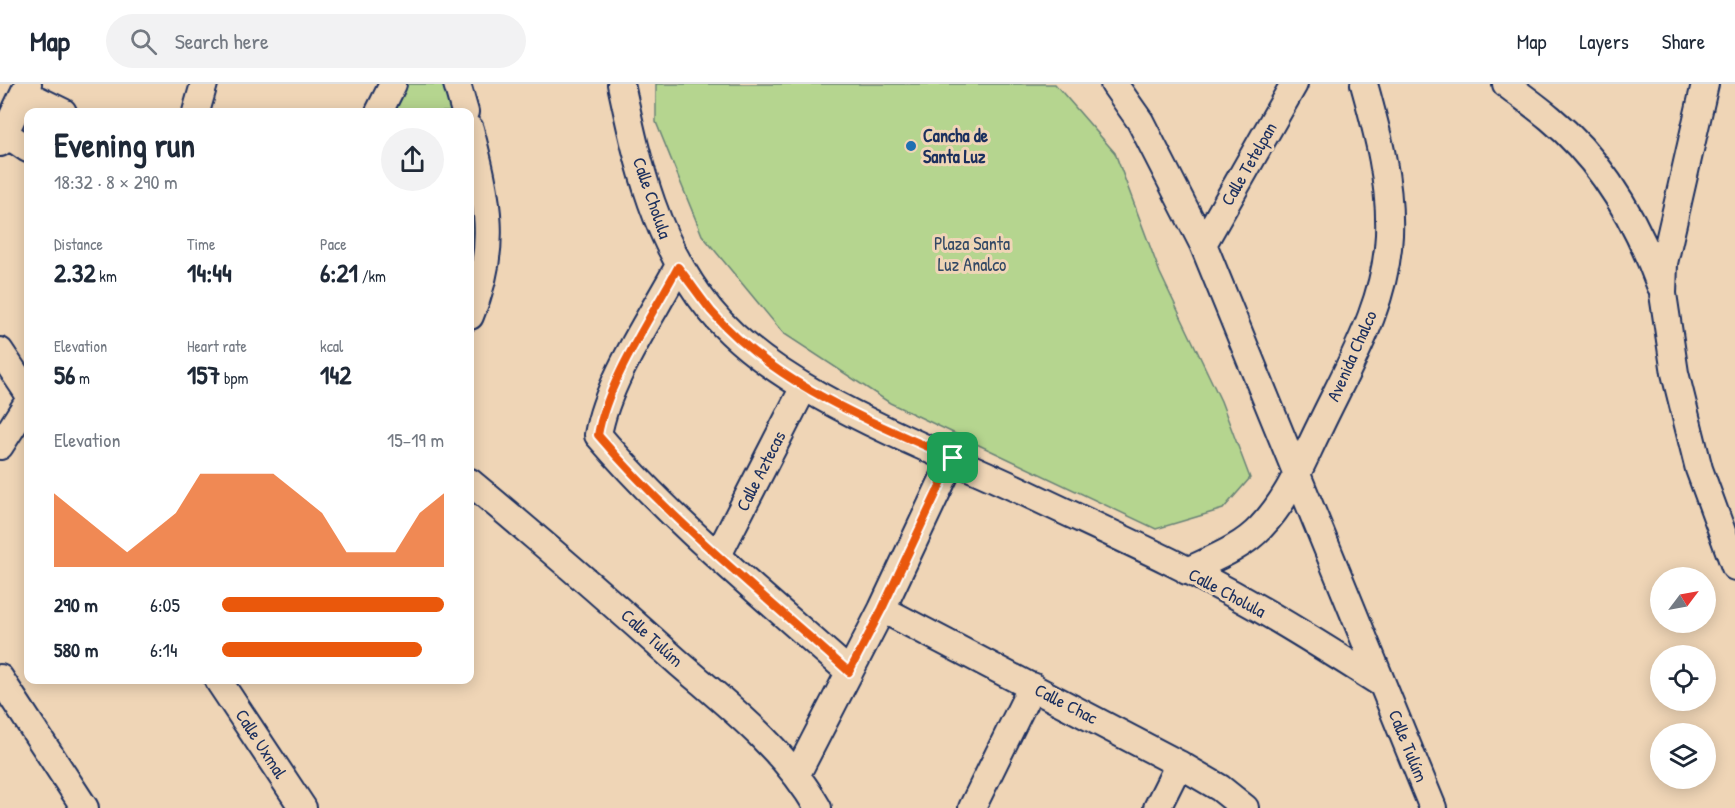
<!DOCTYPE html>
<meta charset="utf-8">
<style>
body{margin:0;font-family:"Patrick Hand",sans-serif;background:#f2f2f3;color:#1f2937;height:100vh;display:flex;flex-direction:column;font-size:22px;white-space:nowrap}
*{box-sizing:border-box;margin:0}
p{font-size:20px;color:#747a83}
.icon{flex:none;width:33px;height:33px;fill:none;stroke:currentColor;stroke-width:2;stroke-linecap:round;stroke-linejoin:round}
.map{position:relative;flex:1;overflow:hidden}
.drawer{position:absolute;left:24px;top:24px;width:450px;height:576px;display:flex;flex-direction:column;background:#fff;border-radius:12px;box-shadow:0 3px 15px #0003}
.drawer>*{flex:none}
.needle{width:39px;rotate:58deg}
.controls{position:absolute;left:1650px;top:483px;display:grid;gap:12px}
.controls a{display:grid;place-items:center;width:66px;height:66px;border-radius:50%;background:#fff;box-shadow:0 3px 15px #0003;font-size:30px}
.pin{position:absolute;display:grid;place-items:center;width:51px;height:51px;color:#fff;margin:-26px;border-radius:12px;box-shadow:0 3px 9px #0006}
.round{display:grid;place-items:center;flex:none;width:63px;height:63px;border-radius:32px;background:#f2f2f3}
.head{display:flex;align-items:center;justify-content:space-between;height:102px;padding:0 30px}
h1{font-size:33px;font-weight:700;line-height:45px}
.figures{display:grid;grid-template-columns:repeat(3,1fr);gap:9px;height:102px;padding:6px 30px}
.figures div{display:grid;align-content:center}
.figures b{font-size:26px;font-weight:700}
.figures small{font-size:16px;font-weight:400}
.figures p{font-size:16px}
.chart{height:168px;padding:12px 30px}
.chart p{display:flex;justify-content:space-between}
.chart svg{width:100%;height:108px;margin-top:6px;fill:#ea580c;opacity:.7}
ul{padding:0 30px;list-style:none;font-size:20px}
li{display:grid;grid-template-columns:96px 72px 1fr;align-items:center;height:45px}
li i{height:15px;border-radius:8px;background:#ea580c}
header{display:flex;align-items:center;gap:36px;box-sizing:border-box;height:84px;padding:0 30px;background:#fff;border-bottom:2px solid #e0e1e3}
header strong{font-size:28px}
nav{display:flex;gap:33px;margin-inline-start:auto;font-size:21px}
.search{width:420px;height:54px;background:#f2f2f3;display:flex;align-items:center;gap:15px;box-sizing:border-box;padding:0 21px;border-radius:33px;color:#747a83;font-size:22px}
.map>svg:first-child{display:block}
</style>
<header>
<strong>Map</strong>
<div class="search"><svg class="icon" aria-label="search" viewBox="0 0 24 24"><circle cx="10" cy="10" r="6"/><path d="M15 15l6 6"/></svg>Search here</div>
<nav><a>Map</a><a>Layers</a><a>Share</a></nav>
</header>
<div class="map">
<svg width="1735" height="724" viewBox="0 0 1735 724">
<rect width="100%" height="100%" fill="#efd5b6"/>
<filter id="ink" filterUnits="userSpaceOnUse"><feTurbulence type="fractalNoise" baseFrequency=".0167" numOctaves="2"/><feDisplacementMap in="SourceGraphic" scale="12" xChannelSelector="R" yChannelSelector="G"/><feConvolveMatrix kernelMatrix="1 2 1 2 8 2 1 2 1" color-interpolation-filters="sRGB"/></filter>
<g filter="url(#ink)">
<!-- green -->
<path fill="#b5d58f" stroke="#688276" stroke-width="1.5" d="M 395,0 L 453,0 L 462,28 L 381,28 Z
M 656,0 L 1055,0 L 1115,69 L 1160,189 L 1221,317 L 1250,394 L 1223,425 L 1156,445 L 890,319 L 783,249 L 702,151 L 656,38 Z
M 470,55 L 485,148 L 470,223 Z"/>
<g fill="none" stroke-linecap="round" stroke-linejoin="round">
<!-- minor casing -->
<g stroke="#1b2f5e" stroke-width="30">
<path id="minor" d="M 457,0 L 465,28
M 621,0 C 639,84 655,157 710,226 C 779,311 928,362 1026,409 C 1101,445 1179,479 1251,520 C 1296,545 1339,573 1382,600
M 1114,0 L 1140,37 L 1203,160 L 1433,724
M 1506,0 C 1520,11 1536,22 1550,34 C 1602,77 1637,138 1660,201
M 1705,0 L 1664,179 L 1663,210 L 1675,289 L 1699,385 L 1735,483
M 24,9 L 63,28
M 196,28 L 204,0
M 379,28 L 393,0
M 470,45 C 488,115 499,164 470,232
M 0,46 L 28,65
M 0,59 L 28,0
M 1203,160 L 1294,0
M 678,183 C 652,232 607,297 598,351 C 672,438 764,512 849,588
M 0,267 L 28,309
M 0,362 L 28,318
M 470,398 C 541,457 611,518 680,580 C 731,624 784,665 818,724
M 718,471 L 804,303
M 1187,487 C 1212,475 1242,464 1261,443 C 1289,414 1302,378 1320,342 C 1349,281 1386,221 1389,151 C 1391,99 1378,50 1364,0
M 882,525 L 1179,680 L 1220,704 L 1245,724
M 0,594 L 85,724
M 218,596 L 303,724
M 797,690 L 882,525 L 953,374
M 972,724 L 1032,602
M 1157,724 L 1179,680"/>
</g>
<!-- minor -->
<use href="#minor" stroke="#efd5b6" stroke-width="26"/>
</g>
</g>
<g fill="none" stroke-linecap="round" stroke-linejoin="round" filter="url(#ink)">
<!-- route casing -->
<g stroke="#fff" stroke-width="12">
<path id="route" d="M 678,183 C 689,197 700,213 711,227 C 774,300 868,336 953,374 L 882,525 L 849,588 C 764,511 672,438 598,351 C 607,298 652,232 678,183 Z"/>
</g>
<!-- route -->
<use href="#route" stroke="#ea580c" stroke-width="8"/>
</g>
<!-- markers -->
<circle fill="#1f6fb2" stroke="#efd5b6" stroke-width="2" cx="911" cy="62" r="6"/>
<g text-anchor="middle" stroke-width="6" stroke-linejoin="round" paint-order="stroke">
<!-- poi labels -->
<g font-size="18" font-weight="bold" fill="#1b2f5e" stroke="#efd5b6" text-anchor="start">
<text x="923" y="58">Cancha de<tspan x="923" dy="21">Santa Luz</tspan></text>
</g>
<!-- street labels -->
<g font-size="18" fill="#1b2f5e" stroke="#efd5b6">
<text transform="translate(1249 80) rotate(-60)" y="6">Calle Tetelpan</text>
<text transform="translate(652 114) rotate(71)" y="6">Calle Cholula</text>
<text transform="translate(1352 272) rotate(-66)" y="6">Avenida Chalco</text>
<text transform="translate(761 387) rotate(-63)" y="6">Calle Aztecas</text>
<text transform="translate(1227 509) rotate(28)" y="6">Calle Cholula</text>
<text transform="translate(652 554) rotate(42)" y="6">Calle Tulúm</text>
<text transform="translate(1066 620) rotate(27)" y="6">Calle Chac</text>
<text transform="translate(261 660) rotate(57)" y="6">Calle Uxmal</text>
<text transform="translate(1408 662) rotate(68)" y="6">Calle Tulúm</text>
</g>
<!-- park labels -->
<g font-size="18" fill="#324865" stroke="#efd5b6">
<text x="972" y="166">Plaza Santa<tspan x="972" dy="21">Luz Analco</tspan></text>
</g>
</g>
</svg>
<div class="controls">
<a><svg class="needle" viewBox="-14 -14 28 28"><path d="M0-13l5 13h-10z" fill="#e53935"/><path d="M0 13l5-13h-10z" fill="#747a83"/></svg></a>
<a><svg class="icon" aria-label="locate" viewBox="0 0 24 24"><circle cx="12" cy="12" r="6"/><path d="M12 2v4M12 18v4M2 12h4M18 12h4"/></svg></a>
<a><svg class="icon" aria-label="layers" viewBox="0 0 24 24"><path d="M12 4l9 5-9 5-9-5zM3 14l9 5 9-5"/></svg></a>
</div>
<div class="pin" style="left:953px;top:374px;background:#1e9e55"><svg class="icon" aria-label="arrive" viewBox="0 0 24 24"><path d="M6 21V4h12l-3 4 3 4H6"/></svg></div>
<section class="drawer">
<div class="head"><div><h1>Evening run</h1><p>18:32 · 8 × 290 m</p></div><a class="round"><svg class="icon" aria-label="share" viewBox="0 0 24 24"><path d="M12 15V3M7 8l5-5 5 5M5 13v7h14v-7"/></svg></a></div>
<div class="figures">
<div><p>Distance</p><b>2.32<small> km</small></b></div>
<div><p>Time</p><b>14:44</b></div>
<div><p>Pace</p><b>6:21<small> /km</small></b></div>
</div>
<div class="figures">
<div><p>Elevation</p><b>56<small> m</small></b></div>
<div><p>Heart rate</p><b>157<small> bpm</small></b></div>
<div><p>kcal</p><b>142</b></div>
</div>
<div class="chart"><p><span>Elevation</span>15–19 m</p>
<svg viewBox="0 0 160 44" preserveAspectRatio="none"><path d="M0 44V14L10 22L20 30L30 38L40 30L50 22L60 6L70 6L80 6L90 6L100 14L110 22L120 38L130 38L140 38L150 22L160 14V44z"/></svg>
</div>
<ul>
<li><b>290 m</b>6:05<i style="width:100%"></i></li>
<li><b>580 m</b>6:14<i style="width:90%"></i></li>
</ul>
</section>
</div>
